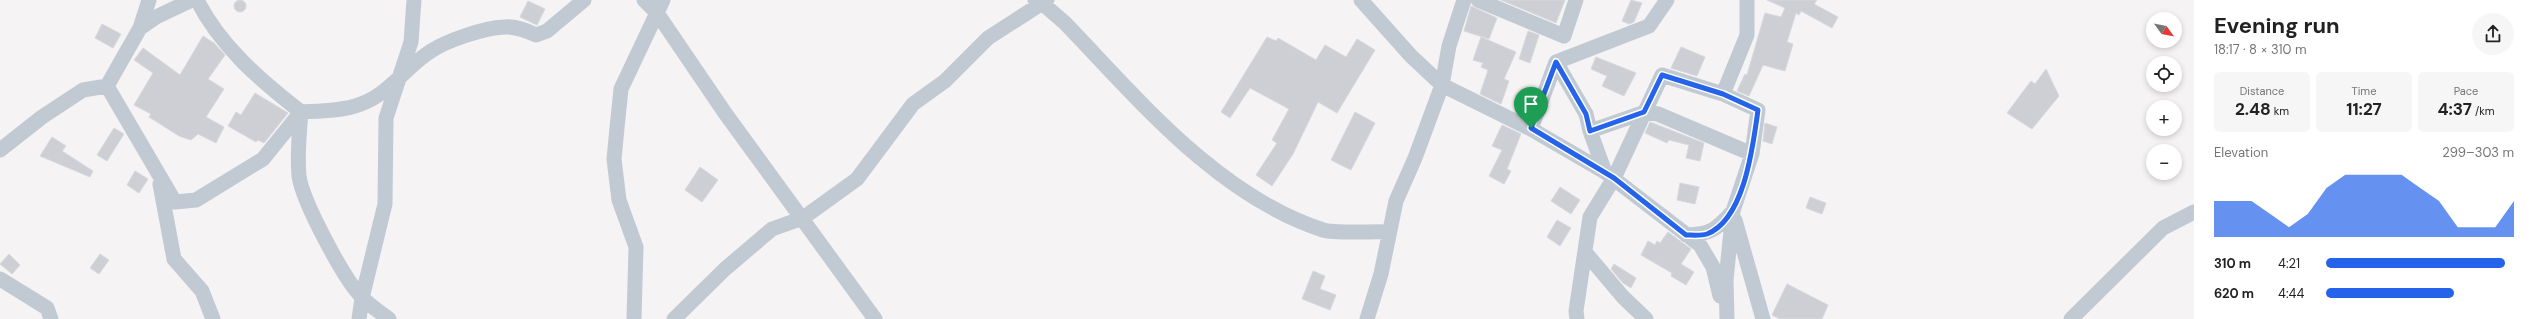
<!DOCTYPE html>
<meta charset="utf-8">
<style>
body{margin:0;font-family:"DM Sans",sans-serif;background:#f6f6f6;color:#222;height:100vh;display:flex;flex-direction:column;font-size:15px;white-space:nowrap}
*{box-sizing:border-box;margin:0}
p{font-size:13px;color:#767676}
.icon{flex:none;width:22px;height:22px;fill:none;stroke:currentColor;stroke-width:2;stroke-linecap:round;stroke-linejoin:round}
.map{position:relative;flex:1;overflow:hidden}
.panel{display:flex;flex-direction:column;background:#fff;width:340px}
.panel>*{flex:none}
.needle{width:26px;rotate:123deg}
.buttons{position:absolute;left:2146px;top:12px;display:grid;gap:8px}
.buttons a{display:grid;place-items:center;width:36px;height:36px;border-radius:50%;background:#fff;box-shadow:0 2px 6px #0003;font-size:20px}
.pin{position:absolute;display:grid;place-items:center;width:34px;height:34px;color:#fff;margin:-41px -17px;border-radius:50% 50% 50% 0;rotate:-45deg;box-shadow:0 0 4px #0007}
.pin .icon{rotate:45deg}
.round{display:grid;place-items:center;flex:none;width:42px;height:42px;border-radius:21px;background:#f6f6f6}
.headline{display:flex;align-items:center;justify-content:space-between;height:68px;padding:0 20px}
h1{font-size:22px;font-weight:700;line-height:30px}
.figures{display:grid;grid-template-columns:repeat(3,1fr);gap:6px;height:68px;padding:4px 20px}
.figures div{display:grid;align-content:center;border-radius:6px;background:#f6f6f6;text-align:center}
.figures b{font-size:17px;font-weight:700}
.figures small{font-size:11px;font-weight:400}
.figures p{font-size:11px}
.chart{height:112px;padding:8px 20px}
.chart p{display:flex;justify-content:space-between}
.chart svg{width:100%;height:72px;margin-top:4px;fill:#2563eb;opacity:.7}
ul{padding:0 20px;list-style:none;font-size:13px}
li{display:grid;grid-template-columns:64px 48px 1fr;align-items:center;height:30px}
li i{height:10px;border-radius:5px;background:#2563eb}
main{display:flex;flex:1;min-height:0}
.map>svg:first-child{display:block}
</style>
<main>
<div class="map">
<svg width="2194" height="319" viewBox="0 0 2194 319">
<rect width="100%" height="100%" fill="#f5f3f3"/>
<!-- building -->
<path fill="#cdcfd5" stroke="#d7d9de" d="M234 6a6 6 0 1 1 12 0a6 6 0 1 1-12 0Z
M 1501,0 L 1565,0 L 1556,23 Z
M 1631,0 L 1642,3 L 1634,22 L 1629,24 L 1622,21 Z
M 1767,0 L 1817,0 L 1814,4 L 1838,17 L 1832,28 L 1801,11 L 1799,15 L 1796,13 L 1787,42 L 1793,44 L 1785,71 L 1763,65 L 1749,96 L 1737,91 L 1745,74 L 1747,75 L 1765,13 L 1781,17 L 1785,8 Z
M 528,1 L 545,9 L 537,25 L 520,17 Z
M 1471,6 L 1497,18 L 1489,39 L 1464,31 Z
M 102,24 L 121,34 L 113,48 L 95,38 Z
M 1528,31 L 1539,35 L 1530,63 L 1519,59 Z
M 203,36 L 214,43 L 225,55 L 208,79 L 224,89 L 206,117 L 224,127 L 216,143 L 198,134 L 191,140 L 179,136 L 149,117 L 151,114 L 134,105 L 153,73 L 134,60 L 143,48 L 180,75 Z
M 1267,37 L 1276,41 L 1278,38 L 1316,60 L 1325,45 L 1346,57 L 1357,39 L 1375,50 L 1337,113 L 1318,102 L 1293,154 L 1272,186 L 1256,175 L 1277,143 L 1272,140 L 1289,109 L 1250,88 L 1230,118 L 1221,112 Z
M 1481,37 L 1516,52 L 1504,79 L 1509,81 L 1501,104 L 1480,94 L 1488,70 L 1481,67 L 1483,63 L 1473,60 Z
M 1681,47 L 1705,57 L 1697,76 L 1671,68 Z
M 1596,57 L 1636,73 L 1624,96 L 1602,86 L 1607,76 L 1591,69 Z
M 2046,69 L 2059,96 L 2032,129 L 2007,113 L 2031,81 L 2035,84 Z
M 255,93 L 288,113 L 264,143 L 258,140 L 256,142 L 228,126 L 236,112 L 241,115 Z
M 1355,112 L 1375,123 L 1351,170 L 1331,160 Z
M 1650,122 L 1704,143 L 1700,161 L 1686,158 L 1689,145 L 1669,140 L 1667,143 L 1645,133 Z
M 1765,123 L 1777,127 L 1772,144 L 1763,141 Z
M 1502,125 L 1521,134 L 1507,169 L 1511,171 L 1504,184 L 1489,176 L 1502,150 L 1492,146 Z
M 114,128 L 124,134 L 107,161 L 97,155 Z
M 52,137 L 66,146 L 62,151 L 93,171 L 90,177 L 40,156 Z
M 700,167 L 718,180 L 702,202 L 685,190 Z
M 135,171 L 148,179 L 139,193 L 127,185 Z
M 1680,183 L 1699,187 L 1695,204 L 1677,200 Z
M 1560,187 L 1580,200 L 1571,214 L 1551,201 Z
M 1810,197 L 1826,203 L 1822,214 L 1806,208 Z
M 1557,220 L 1571,228 L 1560,246 L 1547,237 Z
M 1668,232 L 1691,249 L 1681,264 L 1694,272 L 1686,285 L 1671,276 L 1672,273 L 1641,255 L 1648,241 L 1655,245 L 1657,241 L 1660,243 Z
M 9,254 L 20,265 L 12,274 L 0,264 Z
M 100,254 L 109,260 L 99,274 L 90,268 Z
M 1614,264 L 1636,278 L 1631,288 L 1623,283 L 1611,269 Z
M 1313,271 L 1325,276 L 1320,289 L 1336,295 L 1330,310 L 1302,299 Z
M 1787,284 L 1828,305 L 1822,319 L 1780,319 L 1772,315 Z"/>
<g fill="none" stroke-linecap="round" stroke-linejoin="round">
<!-- minor -->
<path stroke="#c1cad2" stroke-width="15" d="M 197,0 C 220,46 261,81 301,112 C 320,111 343,111 361,104 C 389,94 407,66 431,51 C 448,40 484,28 504,27 C 515,26 525,30 536,35 L 547,31 L 584,0
M 644,0 L 657,13 L 725,113 L 875,319
M 1035,0 L 1043,4 L 1065,23 C 1139,100 1218,196 1323,230 C 1336,234 1373,231 1389,232
M 1361,0 L 1411,56 L 1442,85 L 1531,129 L 1605,172
M 1478,0 L 1564,36 L 1576,0
M 140,28 L 149,0
M 1556,62 L 1586,114 L 1590,131 L 1605,172 L 1700,245 L 1713,267 L 1720,296
M 107,86 L 175,202 L 196,200 L 263,159 L 301,112
M 301,112 C 299,134 297,155 299,176 C 302,200 345,282 363,298 C 370,306 380,312 389,319
M 1531,129 L 1556,62 L 1649,26 L 1667,0
M 1590,131 L 1645,112 L 1658,114 L 1752,154
M 0,150 L 42,117 L 83,90 L 107,86 L 140,28 L 156,17 L 192,0
M 160,184 L 174,259 L 202,291 L 213,319
M 1735,220 L 1763,319
M 1686,235 C 1711,234 1716,230 1733,211
M 1585,252 L 1623,297 L 1646,319
M 0,279 L 47,308 L 51,319
M 359,319 L 362,298 L 385,204 L 386,118 L 411,42 L 414,0
M 634,319 L 636,247 L 619,200 L 614,159 L 617,128 L 621,89 L 663,0
M 674,319 L 725,269 L 772,229 L 803,218 L 857,179 L 913,104 L 945,81 L 988,38 L 1047,0
M 1367,319 L 1381,274 L 1396,201 L 1415,158 L 1442,85 L 1449,46 L 1464,0
M 1577,319 L 1576,311 L 1590,217 L 1614,178 L 1662,75 L 1723,94
M 1727,319 L 1726,280 L 1733,211 L 1752,154 L 1758,110 L 1723,94 L 1747,35 L 1747,0
M 2071,319 L 2163,228 L 2194,212"/>
</g>
<g fill="none" stroke-linecap="round" stroke-linejoin="round">
<!-- route casing -->
<g stroke="#fff" stroke-width="8">
<path id="route" d="M 1556,62 L 1586,114 L 1590,131 L 1644,112 L 1662,75 L 1723,94 L 1758,110 C 1753,145 1745,219 1707,234 C 1701,236 1692,235 1686,235 L 1614,178 L 1531,128 Z"/>
</g>
<!-- route -->
<use href="#route" stroke="#2563eb" stroke-width="5"/>
</g>
</svg>
<div class="buttons">
<a><svg class="needle" viewBox="-14 -14 28 28"><path d="M0-13l5 13h-10z" fill="#e53935"/><path d="M0 13l5-13h-10z" fill="#767676"/></svg></a>
<a><svg class="icon" aria-label="locate" viewBox="0 0 24 24"><circle cx="12" cy="12" r="6"/><path d="M12 2v4M12 18v4M2 12h4M18 12h4"/></svg></a>
<a>+</a>
<a>−</a>
</div>
<div class="pin" style="left:1531px;top:128px;background:#1e9e55"><svg class="icon" aria-label="arrive" viewBox="0 0 24 24"><path d="M6 21V4h12l-3 4 3 4H6"/></svg></div>
</div>
<section class="panel">
<div class="headline"><div><h1>Evening run</h1><p>18:17 · 8 × 310 m</p></div><a class="round"><svg class="icon" aria-label="share" viewBox="0 0 24 24"><path d="M12 15V3M7 8l5-5 5 5M5 13v7h14v-7"/></svg></a></div>
<div class="figures">
<div><p>Distance</p><b>2.48<small> km</small></b></div>
<div><p>Time</p><b>11:27</b></div>
<div><p>Pace</p><b>4:37<small> /km</small></b></div>
</div>
<div class="chart"><p><span>Elevation</span>299–303 m</p>
<svg viewBox="0 0 160 44" preserveAspectRatio="none"><path d="M0 44V22L10 22L20 22L30 30L40 38L50 30L60 14L70 6L80 6L90 6L100 6L110 14L120 22L130 38L140 38L150 38L160 22V44z"/></svg>
</div>
<ul>
<li><b>310 m</b>4:21<i style="width:95%"></i></li>
<li><b>620 m</b>4:44<i style="width:68%"></i></li>
</ul>
</section>
</main>
